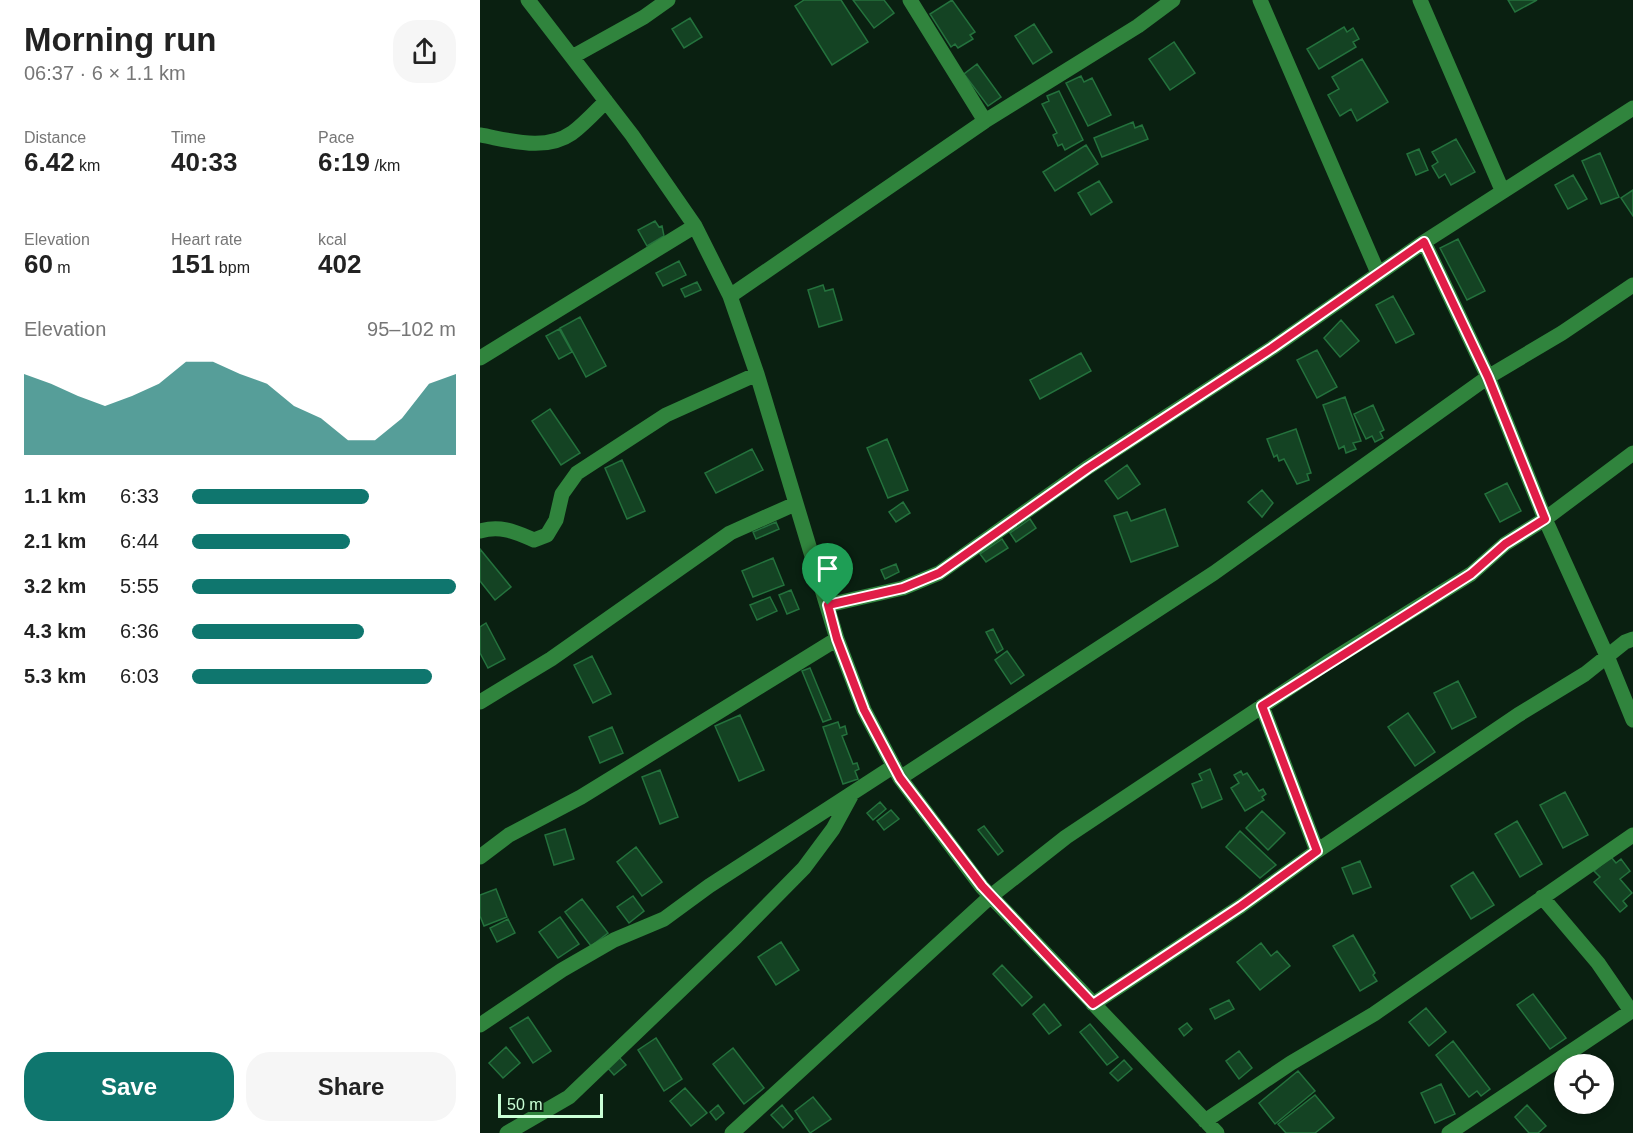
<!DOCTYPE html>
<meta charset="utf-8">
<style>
body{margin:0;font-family:Arial,sans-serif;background:#f6f6f6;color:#222;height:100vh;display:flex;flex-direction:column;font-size:22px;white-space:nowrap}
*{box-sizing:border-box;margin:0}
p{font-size:20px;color:#767676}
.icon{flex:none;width:33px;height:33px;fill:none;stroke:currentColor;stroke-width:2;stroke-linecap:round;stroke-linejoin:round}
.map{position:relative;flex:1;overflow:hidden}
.panel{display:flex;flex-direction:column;background:#fff;width:480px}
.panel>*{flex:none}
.tools{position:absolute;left:1074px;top:1054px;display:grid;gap:12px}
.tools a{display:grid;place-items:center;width:60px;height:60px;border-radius:50%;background:#fff;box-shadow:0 3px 9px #0003;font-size:30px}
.scale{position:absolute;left:18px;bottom:15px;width:105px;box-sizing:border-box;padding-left:6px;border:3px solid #caffd6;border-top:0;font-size:16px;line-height:21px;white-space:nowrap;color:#caffd6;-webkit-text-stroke:4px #0a2011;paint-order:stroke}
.pin{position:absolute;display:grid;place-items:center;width:51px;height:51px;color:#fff;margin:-62px -26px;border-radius:50% 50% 50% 0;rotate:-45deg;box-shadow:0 0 6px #0007}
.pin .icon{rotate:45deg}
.round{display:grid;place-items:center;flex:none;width:63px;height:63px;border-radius:24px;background:#f6f6f6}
.summary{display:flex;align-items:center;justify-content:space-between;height:102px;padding:0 24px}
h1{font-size:33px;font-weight:800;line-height:45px}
.stats{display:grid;grid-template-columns:repeat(3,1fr);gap:9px;height:102px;padding:6px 24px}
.stats div{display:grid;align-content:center}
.stats b{font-size:26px;font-weight:800}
.stats small{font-size:16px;font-weight:400}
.stats p{font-size:16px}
.chart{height:168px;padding:12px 24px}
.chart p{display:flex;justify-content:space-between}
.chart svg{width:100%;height:108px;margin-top:6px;fill:#0f766e;opacity:.7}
.button{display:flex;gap:12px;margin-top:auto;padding:12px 24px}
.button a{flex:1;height:69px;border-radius:24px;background:#0f766e;color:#fff;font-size:24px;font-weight:800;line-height:69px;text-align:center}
.button a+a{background:#f6f6f6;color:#222}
ul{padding:0 24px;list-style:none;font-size:20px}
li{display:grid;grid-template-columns:96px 72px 1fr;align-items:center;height:45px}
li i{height:15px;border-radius:8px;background:#0f766e}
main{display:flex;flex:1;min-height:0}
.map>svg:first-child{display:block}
</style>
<main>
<section class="panel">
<div class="summary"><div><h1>Morning run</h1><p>06:37 · 6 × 1.1 km</p></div><a class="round"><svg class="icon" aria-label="share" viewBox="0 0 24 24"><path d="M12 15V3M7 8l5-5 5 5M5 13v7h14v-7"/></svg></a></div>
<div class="stats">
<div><p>Distance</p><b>6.42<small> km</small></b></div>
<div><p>Time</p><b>40:33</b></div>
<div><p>Pace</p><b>6:19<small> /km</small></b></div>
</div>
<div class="stats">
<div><p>Elevation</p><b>60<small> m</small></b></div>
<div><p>Heart rate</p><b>151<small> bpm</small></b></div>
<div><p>kcal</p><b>402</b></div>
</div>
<div class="chart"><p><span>Elevation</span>95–102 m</p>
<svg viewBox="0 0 160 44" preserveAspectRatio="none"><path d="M0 44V11L10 15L20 20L30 24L40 20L50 15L60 6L70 6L80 11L90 15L100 24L110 29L120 38L130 38L140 29L150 15L160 11V44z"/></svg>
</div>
<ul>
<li><b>1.1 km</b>6:33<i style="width:67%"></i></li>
<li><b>2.1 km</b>6:44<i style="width:60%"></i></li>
<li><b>3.2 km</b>5:55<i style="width:100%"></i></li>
<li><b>4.3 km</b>6:36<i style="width:65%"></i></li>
<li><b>5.3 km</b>6:03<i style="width:91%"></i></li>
</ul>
<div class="button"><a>Save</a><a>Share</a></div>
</section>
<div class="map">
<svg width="1153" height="1133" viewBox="0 0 1153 1133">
<rect width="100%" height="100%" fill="#0a2011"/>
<!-- building -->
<path fill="#144323" stroke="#24723d" stroke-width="1.5" d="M 324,0 L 361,0 L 388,42 L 352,65 L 315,6 Z
M 373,0 L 404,0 L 414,13 L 394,28 Z
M 472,0 L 495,32 L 490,35 L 493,39 L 478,48 L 475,44 L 471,47 L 450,14 Z
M 1028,0 L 1057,0 L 1035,12 Z
M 210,18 L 222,37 L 204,48 L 192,29 Z
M 554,24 L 572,52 L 553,64 L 535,36 Z
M 864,27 L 867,32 L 873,28 L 879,39 L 873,42 L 876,47 L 839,69 L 827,49 Z
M 694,42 L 715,73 L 690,90 L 669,59 Z
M 882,59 L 908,102 L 877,121 L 871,109 L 860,116 L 848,95 L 859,89 L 852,77 Z
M 497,64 L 521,97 L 508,106 L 484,74 Z
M 601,76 L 604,82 L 612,78 L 631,115 L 608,126 L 586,83 Z
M 579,91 L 603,140 L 585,150 L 582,144 L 578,146 L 573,135 L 577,133 L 562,104 L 569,101 L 567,96 Z
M 653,122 L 655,128 L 662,125 L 668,139 L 622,157 L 614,138 Z
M 976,139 L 995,172 L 971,185 L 965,174 L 959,178 L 952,166 L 958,162 L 952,152 Z
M 606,145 L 618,164 L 575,191 L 563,172 Z
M 939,149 L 948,170 L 936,175 L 927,154 Z
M 1120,153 L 1139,197 L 1121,204 L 1102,161 Z
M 1093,175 L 1107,199 L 1088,209 L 1075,185 Z
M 619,181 L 632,202 L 611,215 L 598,193 Z
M 1153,190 L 1153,216 L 1141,198 Z
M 175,221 L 179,227 L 182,226 L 184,236 L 167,246 L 158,230 Z
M 978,239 L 1005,291 L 987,300 L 960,248 Z
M 199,261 L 206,275 L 183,286 L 176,273 Z
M 217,282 L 221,290 L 205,297 L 201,289 Z
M 343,285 L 345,291 L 353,289 L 362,320 L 339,327 L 328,290 Z
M 913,296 L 934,334 L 916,343 L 896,305 Z
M 100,317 L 126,366 L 106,377 L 80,328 Z
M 861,320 L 879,341 L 860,357 L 844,338 Z
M 79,329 L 92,352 L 79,359 L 66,336 Z
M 837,350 L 857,387 L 837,398 L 817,360 Z
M 601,353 L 611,371 L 560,399 L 550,380 Z
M 865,397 L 881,441 L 873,443 L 876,449 L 866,453 L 864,446 L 859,449 L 843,405 Z
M 893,405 L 904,430 L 900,432 L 903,438 L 895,442 L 892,436 L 886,439 L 874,414 Z
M 70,409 L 100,453 L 81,465 L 52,421 Z
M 816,429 L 831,473 L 827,474 L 829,480 L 817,484 L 804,459 L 799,461 L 797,455 L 794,457 L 787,439 Z
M 407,439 L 428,490 L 408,498 L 387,448 Z
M 272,449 L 283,470 L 236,493 L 225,473 Z
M 142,460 L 165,511 L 147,519 L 125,468 Z
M 647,465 L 660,484 L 638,499 L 625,481 Z
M 1027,483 L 1041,511 L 1020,522 L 1005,494 Z
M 782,490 L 793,503 L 782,517 L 768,502 Z
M 423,502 L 430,513 L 416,522 L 409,512 Z
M 685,509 L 698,546 L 651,562 L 634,516 L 647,512 L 651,521 Z
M 550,519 L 556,528 L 536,542 L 530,533 Z
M 296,522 L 299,529 L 276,539 L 273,532 Z
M 522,539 L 528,548 L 506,562 L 500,554 Z
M 0,549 L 31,587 L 15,600 L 0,581 Z
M 293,558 L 304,585 L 273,597 L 262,571 Z
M 416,564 L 419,572 L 405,579 L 401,570 Z
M 311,590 L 319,609 L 307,614 L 299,595 Z
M 290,597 L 297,611 L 277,620 L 270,605 Z
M 6,623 L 25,659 L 8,668 L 0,653 L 0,627 Z
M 513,629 L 523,649 L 517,653 L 506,632 Z
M 527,651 L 544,675 L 531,684 L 515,660 Z
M 112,656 L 131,694 L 113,703 L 94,665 Z
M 330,668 L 351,719 L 343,722 L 322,671 Z
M 978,681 L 996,717 L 972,729 L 954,693 Z
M 928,713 L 955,752 L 935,766 L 908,727 Z
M 260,715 L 284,770 L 259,781 L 235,726 Z
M 358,722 L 360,728 L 365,726 L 367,734 L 362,736 L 373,764 L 377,763 L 379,769 L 375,771 L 378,779 L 363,784 L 343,727 Z
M 132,727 L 143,753 L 120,763 L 109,737 Z
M 730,769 L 742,799 L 722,808 L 712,784 L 722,780 L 719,774 Z
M 180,770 L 198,817 L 180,824 L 162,777 Z
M 761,771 L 763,775 L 767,773 L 779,791 L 783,789 L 786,794 L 782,797 L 784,800 L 765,811 L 751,788 L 759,783 L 754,775 Z
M 1085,792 L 1108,835 L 1083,848 L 1060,805 Z
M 400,802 L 406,809 L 393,820 L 387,813 Z
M 411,810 L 419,819 L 404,830 L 397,821 Z
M 782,811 L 805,833 L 788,850 L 766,828 Z
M 1037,821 L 1062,864 L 1040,877 L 1015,834 Z
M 504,826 L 523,851 L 518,855 L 498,830 Z
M 85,829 L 94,859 L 74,865 L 65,835 Z
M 760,831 L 796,865 L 780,878 L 746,847 Z
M 156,847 L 182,882 L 162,896 L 137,862 Z
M 1131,857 L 1136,863 L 1141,859 L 1150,871 L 1140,879 L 1152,893 L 1143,901 L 1147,906 L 1140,912 L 1114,882 L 1120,877 L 1114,871 Z
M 880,861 L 891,887 L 873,894 L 862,868 Z
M 993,872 L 1014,905 L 991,919 L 971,886 Z
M 16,889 L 27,917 L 4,926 L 0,916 L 0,895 Z
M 153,896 L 164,911 L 149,923 L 137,907 Z
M 102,899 L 128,933 L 111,946 L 85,912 Z
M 80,917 L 99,944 L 78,958 L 59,932 Z
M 28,919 L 35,933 L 17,942 L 10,928 Z
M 873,935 L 895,973 L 893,975 L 897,981 L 880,991 L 853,946 Z
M 301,942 L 319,970 L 296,985 L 278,957 Z
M 781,943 L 791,956 L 797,951 L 810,966 L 780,990 L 757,962 Z
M 522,965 L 552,997 L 542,1006 L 513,974 Z
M 1053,994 L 1086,1038 L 1070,1049 L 1037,1005 Z
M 749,1000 L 754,1009 L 735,1019 L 730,1009 Z
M 564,1004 L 581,1025 L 569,1034 L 553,1014 Z
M 946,1008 L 966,1032 L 949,1046 L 929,1022 Z
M 48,1017 L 71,1051 L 53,1063 L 30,1028 Z
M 707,1023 L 712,1029 L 704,1036 L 699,1029 Z
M 610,1024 L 638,1057 L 627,1065 L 600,1032 Z
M 176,1038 L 202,1079 L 184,1091 L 158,1050 Z
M 973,1041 L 1010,1089 L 1001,1096 L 997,1091 L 989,1097 L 956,1055 Z
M 26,1047 L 40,1063 L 23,1078 L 9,1063 Z
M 253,1048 L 284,1088 L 264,1104 L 233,1064 Z
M 759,1051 L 772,1068 L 759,1079 L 746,1061 Z
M 139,1057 L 146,1065 L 134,1075 L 127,1067 Z
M 644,1060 L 652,1069 L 638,1081 L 630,1073 Z
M 818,1071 L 835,1091 L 795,1124 L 779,1103 Z
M 961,1084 L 975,1114 L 955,1123 L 941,1093 Z
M 205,1088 L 227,1113 L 211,1126 L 190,1101 Z
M 835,1095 L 854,1118 L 835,1133 L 806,1133 L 798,1124 Z
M 333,1097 L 351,1119 L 330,1133 L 315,1111 Z
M 238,1105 L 244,1113 L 236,1120 L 230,1112 Z
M 302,1105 L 313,1119 L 303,1128 L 291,1115 Z
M 1047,1105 L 1066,1126 L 1058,1133 L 1049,1133 L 1035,1117 Z"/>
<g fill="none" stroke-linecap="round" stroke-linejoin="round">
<!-- minor -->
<path stroke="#30843d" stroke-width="15" d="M 48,0 L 152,135 L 215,226 L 250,296 L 277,374 L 357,639 L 384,710 L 420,778 L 502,887 L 737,1133
M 430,0 L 505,121
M 780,0 L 898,273
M 940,0 L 1022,190
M 92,57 L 164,17 L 188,0
M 0,135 C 29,140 65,152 92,133 C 104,124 115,112 126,101
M 944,242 L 1008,377 L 1065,519 L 1127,656 L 1153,720
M 250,296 L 505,121 L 658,26 L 693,0
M 0,358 L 215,226
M 0,531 C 21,525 35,532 54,540 L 67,535 L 76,520 L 82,494 L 97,473 L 186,415 L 277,374
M 348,605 L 423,588 L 459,573 L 607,468 L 792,348 L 944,242 L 1153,108
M 0,702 L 71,659 L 250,533 L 315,504
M 782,706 L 837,851
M 420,778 L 734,573 L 1008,377 L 1082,333 L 1153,285
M 0,857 L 29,835 L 101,797 L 357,639
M 1062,897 L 1118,963 L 1151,1011
M 613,1004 L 761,906 L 837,851 L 1038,715 L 1105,674 L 1145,642 L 1153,639
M 0,1025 L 82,970 L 134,940 L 184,919 L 229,886 L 414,766
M 725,1121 L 811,1063 L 894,1014 L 1153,835
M 27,1133 L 89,1097 L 256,937 L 324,868 L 353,829 L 371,796
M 252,1133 L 511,896 L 586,837 L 847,663 L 991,574 L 1025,544 L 1065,519 L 1153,453
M 969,1133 L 1153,1010"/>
</g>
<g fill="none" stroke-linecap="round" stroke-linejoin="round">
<!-- route casing -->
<g stroke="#fff" stroke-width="12">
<path id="route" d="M 944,242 L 1008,377 L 1065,519 L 1025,544 L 991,574 L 782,706 L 837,851 L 761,906 L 613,1004 L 502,886 L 420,778 L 384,710 L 357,639 L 348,605 L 423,588 L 459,573 L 608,468 L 792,348 Z"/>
</g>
<!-- route -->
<use href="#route" stroke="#e11d48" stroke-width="8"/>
</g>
</svg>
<div class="tools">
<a><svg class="icon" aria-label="locate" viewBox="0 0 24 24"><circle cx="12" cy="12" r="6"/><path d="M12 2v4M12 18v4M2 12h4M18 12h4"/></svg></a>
</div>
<div class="scale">50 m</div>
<div class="pin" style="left:348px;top:605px;background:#1e9e55"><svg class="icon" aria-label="arrive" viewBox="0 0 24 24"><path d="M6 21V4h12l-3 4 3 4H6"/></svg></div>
</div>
</main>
